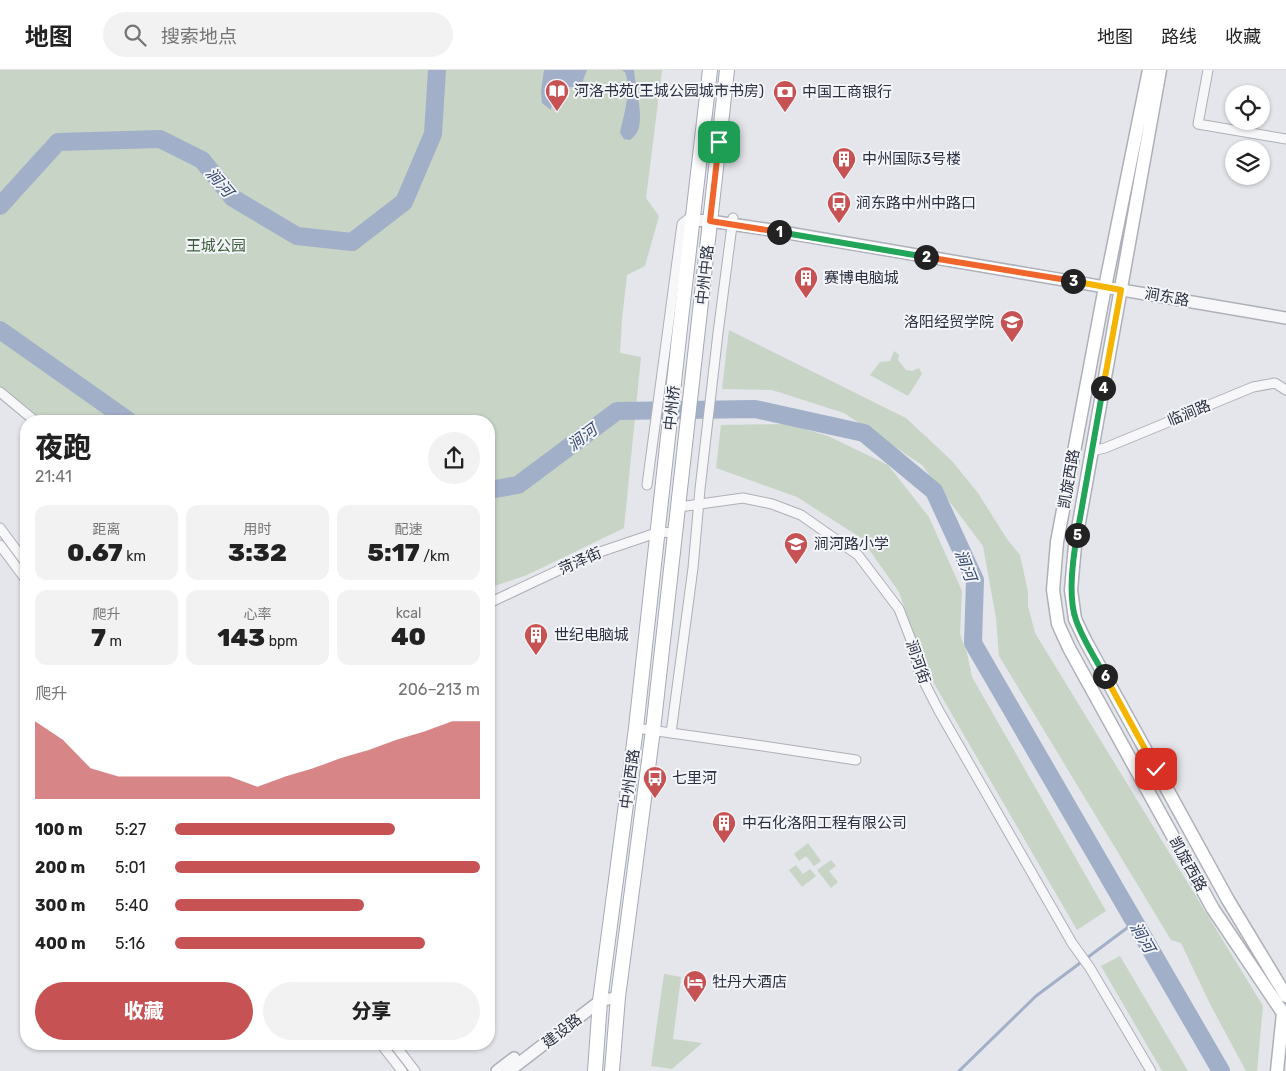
<!DOCTYPE html>
<html lang="zh">
<meta charset="utf-8">
<style>
body{margin:0;font-family:Rubik,"Noto Sans SC",sans-serif;background:#f2f2f2;color:#222;height:100vh;display:flex;flex-direction:column;font-size:19px;white-space:nowrap}
*{box-sizing:border-box;margin:0}
p{font-size:16px;color:#767676}
.icon{flex:none;width:28px;height:28px;fill:none;stroke:currentColor;stroke-width:2;stroke-linecap:round;stroke-linejoin:round}
.map{position:relative;flex:1;overflow:hidden}
.panel{position:absolute;left:20px;top:345px;width:475px;height:635px;display:flex;flex-direction:column;background:#fff;border-radius:20px;box-shadow:0 1px 4px #0004}
.panel>*{flex:none}
.fabs{position:absolute;left:1225px;top:15px;display:grid;gap:10px}
.fabs a{display:grid;place-items:center;width:45px;height:45px;border-radius:50%;background:#fff;box-shadow:0 1px 4px #0004;font-size:25px}
.pin{position:absolute;display:grid;place-items:center;width:42px;height:42px;color:#fff;margin:-21px;border-radius:10px;box-shadow:0 2px 8px #0006}
.km{position:absolute;width:25px;height:25px;margin:-12px;border-radius:50%;background:#222;color:#fff;font-size:14px;line-height:25px;text-align:center}
.round{display:grid;place-items:center;flex:none;width:52px;height:52px;border-radius:26px;background:#f2f2f2}
.head{display:flex;align-items:center;justify-content:space-between;height:85px;padding:0 15px}
h1{font-size:28px;font-weight:800;line-height:38px}
.figures{display:grid;grid-template-columns:repeat(3,1fr);gap:8px;height:85px;padding:5px 15px}
.figures div{display:grid;align-content:center;border-radius:12px;background:#f2f2f2;text-align:center}
.figures b{font-size:25px;font-weight:800}
.figures small{font-size:14px;font-weight:400}
.figures p{font-size:14px}
.chart{height:140px;padding:10px 15px}
.chart p{display:flex;justify-content:space-between}
.chart svg{width:100%;height:90px;margin-top:5px;fill:#c75254;opacity:.7}
.cta{display:flex;gap:10px;margin-top:auto;padding:10px 15px}
.cta a{flex:1;height:58px;border-radius:30px;background:#c75254;color:#fff;font-size:20px;font-weight:800;line-height:58px;text-align:center}
.cta a+a{background:#f2f2f2;color:#222}
ul{padding:0 15px;list-style:none;font-size:16px}
li{display:grid;grid-template-columns:80px 60px 1fr;align-items:center;height:38px}
li i{height:12px;border-radius:6px;background:#c75254}
header{display:flex;align-items:center;gap:30px;box-sizing:border-box;height:70px;padding:0 25px;background:#fff;border-bottom:1px solid #e0e0e0}
header strong{font-size:24px}
nav{display:flex;gap:28px;margin-inline-start:auto;font-size:18px}
.search{width:350px;height:45px;background:#f2f2f2;display:flex;align-items:center;gap:12px;box-sizing:border-box;padding:0 18px;border-radius:28px;color:#767676;font-size:19px}
.map>svg:first-child{display:block}
</style>
<header>
<strong>地图</strong>
<div class="search"><svg class="icon" aria-label="search" viewBox="0 0 24 24"><circle cx="10" cy="10" r="6"/><path d="M15 15l6 6"/></svg>搜索地点</div>
<nav><a>地图</a><a>路线</a><a>收藏</a></nav>
</header>
<div class="map">
<svg width="1286" height="1001" viewBox="0 0 1286 1001">
<rect width="100%" height="100%" fill="#e4e6eb"/>
<!-- green -->
<path fill="#c7d4c6" d="M 0,0 L 662,0 L 646,128 L 659,146 L 645,196 L 627,205 L 622,249 L 620,283 L 641,287 L 624,458 L 527,505 L 489,518 L 489,351 L 26,351 L 0,329 Z
M 729,260 L 906,348 L 952,391 L 978,423 L 1007,469 L 1020,485 L 1028,522 L 1028,536 L 1035,563 L 1263,936 L 1257,1001 L 1246,1001 L 1210,934 L 1181,873 L 1171,870 L 999,586 L 996,548 L 983,476 L 922,395 L 844,343 L 772,320 L 722,319 Z
M 894,281 L 899,285 L 898,290 L 906,300 L 912,301 L 919,298 L 922,304 L 908,326 L 870,305 L 880,292 L 890,291 Z
M 787,354 L 828,366 L 888,395 L 929,447 L 962,521 L 960,564 L 967,583 L 972,607 L 1106,841 L 1077,860 L 928,603 L 899,522 L 861,468 L 797,427 L 716,398 L 721,355 Z
M 808,773 L 821,791 L 814,796 L 806,786 L 799,791 L 794,784 Z
M 831,790 L 836,796 L 829,801 L 838,812 L 831,818 L 817,800 Z
M 796,795 L 803,804 L 810,799 L 816,806 L 802,817 L 789,800 Z
M 1120,886 L 1188,1001 L 1162,1001 L 1101,896 Z
M 664,904 L 681,907 L 673,969 L 702,973 L 672,999 L 651,996 Z"/>
<!-- water -->
<path fill="#a2afc8" d="M 544,0 L 587,0 L 580,18 L 554,15 L 551,40 L 542,33 L 541,21 Z
M 622,0 L 634,0 C 635,15 643,43 639,57 C 638,62 634,67 630,70 L 624,69 L 620,63 C 624,43 632,21 625,2 Z"/>
<g fill="none" stroke-linecap="round" stroke-linejoin="round">
<!-- stream -->
<path stroke="#a2afc8" stroke-width="3" d="M 959,1001 L 1036,926 L 1135,852"/>
<!-- river -->
<path stroke="#a2afc8" stroke-width="18" d="M 0,136 L 58,72 L 160,69 L 202,90 L 233,128 L 297,166 L 352,172 L 404,132 L 433,64 L 437,0
M 0,260 L 129,351
M 489,420 L 518,415 L 617,341 L 755,339 L 864,363 L 934,421 L 975,510 L 973,573 L 1221,1001"/>
<!-- minor casing -->
<g stroke="#adb0b8" stroke-width="11">
<path id="minor" d="M 1208,0 L 1198,54 L 1286,69
M 0,322 L 35,351
M 1092,381 L 1105,378 L 1253,317 L 1275,313 L 1286,320
M 647,415 L 682,154 L 693,145
M 679,437 L 743,428 L 772,434 L 801,445 L 858,485 L 899,539 L 911,570 L 920,604 L 939,641 L 1072,873 L 1090,898 L 1151,1001
M 0,458 L 26,493
M 0,475 L 26,510
M 489,533 L 591,485 L 659,462 L 676,463
M 636,658 L 763,676 L 856,690
M 671,663 L 693,498 L 700,419 L 718,263 L 733,148
M 381,974 L 402,1001
M 394,974 L 415,1001"/>
</g>
<!-- tertiary casing -->
<g stroke="#adb0b8" stroke-width="14">
<path id="tertiary" d="M 692,150 L 710,151 L 765,159 L 1286,248
M 497,1001 L 514,988
M 509,1001 L 600,931 L 618,927"/>
</g>
<!-- secondary casing -->
<g stroke="#adb0b8" stroke-width="15">
<path id="secondary" d="M 1149,0 L 1105,217 L 1057,472 L 1053,520 L 1058,554 L 1069,578 L 1213,839 L 1283,943 L 1277,1001
M 1160,0 L 1075,475 L 1071,520 L 1075,549 L 1085,570 L 1228,830 L 1286,926"/>
</g>
<!-- primary casing -->
<g stroke="#a4a9b6" stroke-width="16">
<path id="primary" d="M 595,1001 L 600,931 L 636,658 L 680,258 L 710,0
M 612,1001 L 618,927 L 653,660 L 727,0"/>
</g>
<!-- minor -->
<use href="#minor" stroke="#f7f7f9" stroke-width="9"/>
<!-- tertiary -->
<use href="#tertiary" stroke="#f7f7f9" stroke-width="11"/>
<!-- secondary -->
<use href="#secondary" stroke="#fff" stroke-width="12"/>
<!-- primary -->
<use href="#primary" stroke="#fff" stroke-width="14"/>
</g>
<g fill="none" stroke-linecap="round" stroke-linejoin="round">
<!-- split-1 casing -->
<g stroke="#fff" stroke-width="10">
<path id="split-1" d="M 719,72 L 710,151 L 779,162"/>
</g>
<!-- split-2 casing -->
<g stroke="#fff" stroke-width="10">
<path id="split-2" d="M 779,162 L 926,187"/>
</g>
<!-- split-3 casing -->
<g stroke="#fff" stroke-width="10">
<path id="split-3" d="M 926,187 L 1073,211"/>
</g>
<!-- split-4 casing -->
<g stroke="#fff" stroke-width="10">
<path id="split-4" d="M 1073,211 L 1121,220 L 1103,318"/>
</g>
<!-- split-5 casing -->
<g stroke="#fff" stroke-width="10">
<path id="split-5" d="M 1077,465 L 1103,318"/>
</g>
<!-- split-6 casing -->
<g stroke="#fff" stroke-width="10">
<path id="split-6" d="M 1077,465 C 1073,488 1068,528 1076,550 C 1083,570 1095,588 1105,606"/>
</g>
<!-- split-7 casing -->
<g stroke="#fff" stroke-width="10">
<path id="split-7" d="M 1105,606 L 1156,699"/>
</g>
<!-- split-1 -->
<use href="#split-1" stroke="#f0652b" stroke-width="6"/>
<!-- split-2 -->
<use href="#split-2" stroke="#22a559" stroke-width="6"/>
<!-- split-3 -->
<use href="#split-3" stroke="#f0652b" stroke-width="6"/>
<!-- split-4 -->
<use href="#split-4" stroke="#f5b400" stroke-width="6"/>
<!-- split-5 -->
<use href="#split-5" stroke="#22a559" stroke-width="6"/>
<!-- split-6 -->
<use href="#split-6" stroke="#22a559" stroke-width="6"/>
<!-- split-7 -->
<use href="#split-7" stroke="#f5b400" stroke-width="6"/>
</g>
<!-- icons -->
<defs>
<g id="library-pin" transform="scale(1.25)"><path d="M0 17L-7.5 6A9.5 9.5 0 1 1 7.5 6Z" fill="#c75254" stroke="#f4f5f8"/><path d="M-6-4Q-3-5.5-.7-3.5V5Q-3 3-6 4ZM6-4Q3-5.5 .7-3.5V5Q3 3 6 4Z" fill="#fff"/></g>
<g id="bank-pin" transform="scale(1.25)"><path d="M0 17L-7.5 6A9.5 9.5 0 1 1 7.5 6Z" fill="#c75254" stroke="#f4f5f8"/><path d="M-6-4H6V4H-6ZM0-2.3a2.3 2.3 0 1 0 0 4.6a2.3 2.3 0 1 0 0-4.6Z" fill="#fff"/></g>
<g id="building-pin" transform="scale(1.25)"><path d="M0 17L-7.5 6A9.5 9.5 0 1 1 7.5 6Z" fill="#c75254" stroke="#f4f5f8"/><path d="M-4-6H4V6H1V3H-1V6H-4ZM-2.5-4.3h1.7v1.8h-1.7ZM.8-4.3h1.7v1.8H.8ZM-2.5-1h1.7V.8h-1.7ZM.8-1h1.7V.8H.8Z" fill="#fff"/></g>
<g id="bus-pin" transform="scale(1.25)"><path d="M0 17L-7.5 6A9.5 9.5 0 1 1 7.5 6Z" fill="#c75254" stroke="#f4f5f8"/><path d="M-5-6H5V4H4V6H2V4H-2V6H-4V4H-5ZM-3.5-4V0h7V-4ZM-3.5 1.2v1.5H-2V1.2ZM2 1.2v1.5H3.5V1.2Z" fill="#fff"/></g>
<g id="school-pin" transform="scale(1.25)"><path d="M0 17L-7.5 6A9.5 9.5 0 1 1 7.5 6Z" fill="#c75254" stroke="#f4f5f8"/><path d="M0-5L7-2L0 1L-7-2ZM-4 1L0 2.5L4 1V4Q0 6-4 4Z" fill="#fff"/></g>
<g id="hotel-pin" transform="scale(1.25)"><path d="M0 17L-7.5 6A9.5 9.5 0 1 1 7.5 6Z" fill="#c75254" stroke="#f4f5f8"/><path d="M-6-4.5h1.5V1H6V5H4.5V3h-9V5H-6ZM-4 0a1.8 1.8 0 1 1 3.6 0ZM.5 0V-2.5h3Q6-2.5 6 0Z" fill="#fff"/></g>
</defs>
<g fill-rule="evenodd">
<use href="#library-pin" x="557" y="21"/>
<use href="#bank-pin" x="785" y="22"/>
<use href="#building-pin" x="844" y="89"/>
<use href="#bus-pin" x="839" y="133"/>
<use href="#building-pin" x="806" y="208"/>
<use href="#school-pin" x="1012" y="252"/>
<use href="#school-pin" x="796" y="474"/>
<use href="#building-pin" x="536" y="565"/>
<use href="#bus-pin" x="655" y="708"/>
<use href="#building-pin" x="724" y="753"/>
<use href="#hotel-pin" x="695" y="912"/>
</g>
<g text-anchor="middle" stroke-width="4" stroke-linejoin="round" paint-order="stroke">
<!-- poi labels -->
<g font-size="15" fill="#2c3142" stroke="#f4f5f8" text-anchor="start">
<text x="574" y="26">河洛书苑(王城公园城市书房)</text>
<text x="802" y="27">中国工商银行</text>
<text x="862" y="94">中州国际3号楼</text>
<text x="856" y="138">涧东路中州中路口</text>
<text x="824" y="213">赛博电脑城</text>
<text x="994" y="257" text-anchor="end">洛阳经贸学院</text>
<text x="814" y="479">涧河路小学</text>
<text x="554" y="570">世纪电脑城</text>
<text x="672" y="713">七里河</text>
<text x="742" y="758">中石化洛阳工程有限公司</text>
<text x="712" y="917">牡丹大酒店</text>
</g>
<!-- park labels -->
<g font-size="15" fill="#3c5d3b" stroke="#f4f5f8">
<text x="216" y="181">王城公园</text>
</g>
<!-- street labels -->
<g font-size="15" fill="#2c3142" stroke="#f4f5f8">
<text transform="translate(705 205) rotate(-84)" y="5">中州中路</text>
<text transform="translate(1167 227) rotate(10)" y="5">涧东路</text>
<text transform="translate(672 338) rotate(-84)" y="5">中州桥</text>
<text transform="translate(1189 343) rotate(-22)" y="5">临涧路</text>
<text transform="translate(1069 409) rotate(-80)" y="5">凯旋西路</text>
<text transform="translate(580 491) rotate(-24)" y="5">菏泽街</text>
<text transform="translate(918 592) rotate(71)" y="5">涧河街</text>
<text transform="translate(630 709) rotate(-82)" y="5">中州西路</text>
<text transform="translate(1188 794) rotate(61)" y="5">凯旋西路</text>
<text transform="translate(562 961) rotate(-38)" y="5">建设路</text>
</g>
<!-- water labels -->
<g font-size="16" font-style="italic" fill="#394b74" stroke="#f4f5f8">
<text transform="translate(220 112) rotate(50)" y="6">涧河</text>
<text transform="translate(582 367) rotate(-37)" y="6">涧河</text>
<text transform="translate(966 495) rotate(69)" y="6">涧河</text>
<text transform="translate(1143 867) rotate(60)" y="6">涧河</text>
</g>
</g>
</svg>
<div class="fabs">
<a><svg class="icon" aria-label="locate" viewBox="0 0 24 24"><circle cx="12" cy="12" r="6"/><path d="M12 2v4M12 18v4M2 12h4M18 12h4"/></svg></a>
<a><svg class="icon" aria-label="layers" viewBox="0 0 24 24"><path d="M12 4l9 5-9 5-9-5zM3 14l9 5 9-5"/></svg></a>
</div>
<div class="pin" style="left:719px;top:72px;background:#1e9e55"><svg class="icon" aria-label="arrive" viewBox="0 0 24 24"><path d="M6 21V4h12l-3 4 3 4H6"/></svg></div>
<div class="pin" style="left:1156px;top:699px;background:#d93025"><svg class="icon" aria-label="check" viewBox="0 0 24 24"><path d="M5 12l5 5 9-10"/></svg></div>
<b class="km" style="left:779px;top:162px">1</b>
<b class="km" style="left:926px;top:187px">2</b>
<b class="km" style="left:1073px;top:211px">3</b>
<b class="km" style="left:1103px;top:318px">4</b>
<b class="km" style="left:1077px;top:465px">5</b>
<b class="km" style="left:1105px;top:606px">6</b>
<section class="panel">
<div class="head"><div><h1>夜跑</h1><p>21:41</p></div><a class="round"><svg class="icon" aria-label="share" viewBox="0 0 24 24"><path d="M12 15V3M7 8l5-5 5 5M5 13v7h14v-7"/></svg></a></div>
<div class="figures">
<div><p>距离</p><b>0.67<small> km</small></b></div>
<div><p>用时</p><b>3:32</b></div>
<div><p>配速</p><b>5:17<small> /km</small></b></div>
</div>
<div class="figures">
<div><p>爬升</p><b>7<small> m</small></b></div>
<div><p>心率</p><b>143<small> bpm</small></b></div>
<div><p>kcal</p><b>40</b></div>
</div>
<div class="chart"><p><span>爬升</span>206–213 m</p>
<svg viewBox="0 0 160 44" preserveAspectRatio="none"><path d="M0 44V6L10 15L20 29L30 33L40 33L50 33L60 33L70 33L80 38L90 33L100 29L110 24L120 20L130 15L140 11L150 6L160 6V44z"/></svg>
</div>
<ul>
<li><b>100 m</b>5:27<i style="width:72%"></i></li>
<li><b>200 m</b>5:01<i style="width:100%"></i></li>
<li><b>300 m</b>5:40<i style="width:62%"></i></li>
<li><b>400 m</b>5:16<i style="width:82%"></i></li>
</ul>
<div class="cta"><a>收藏</a><a>分享</a></div>
</section>
</div>
